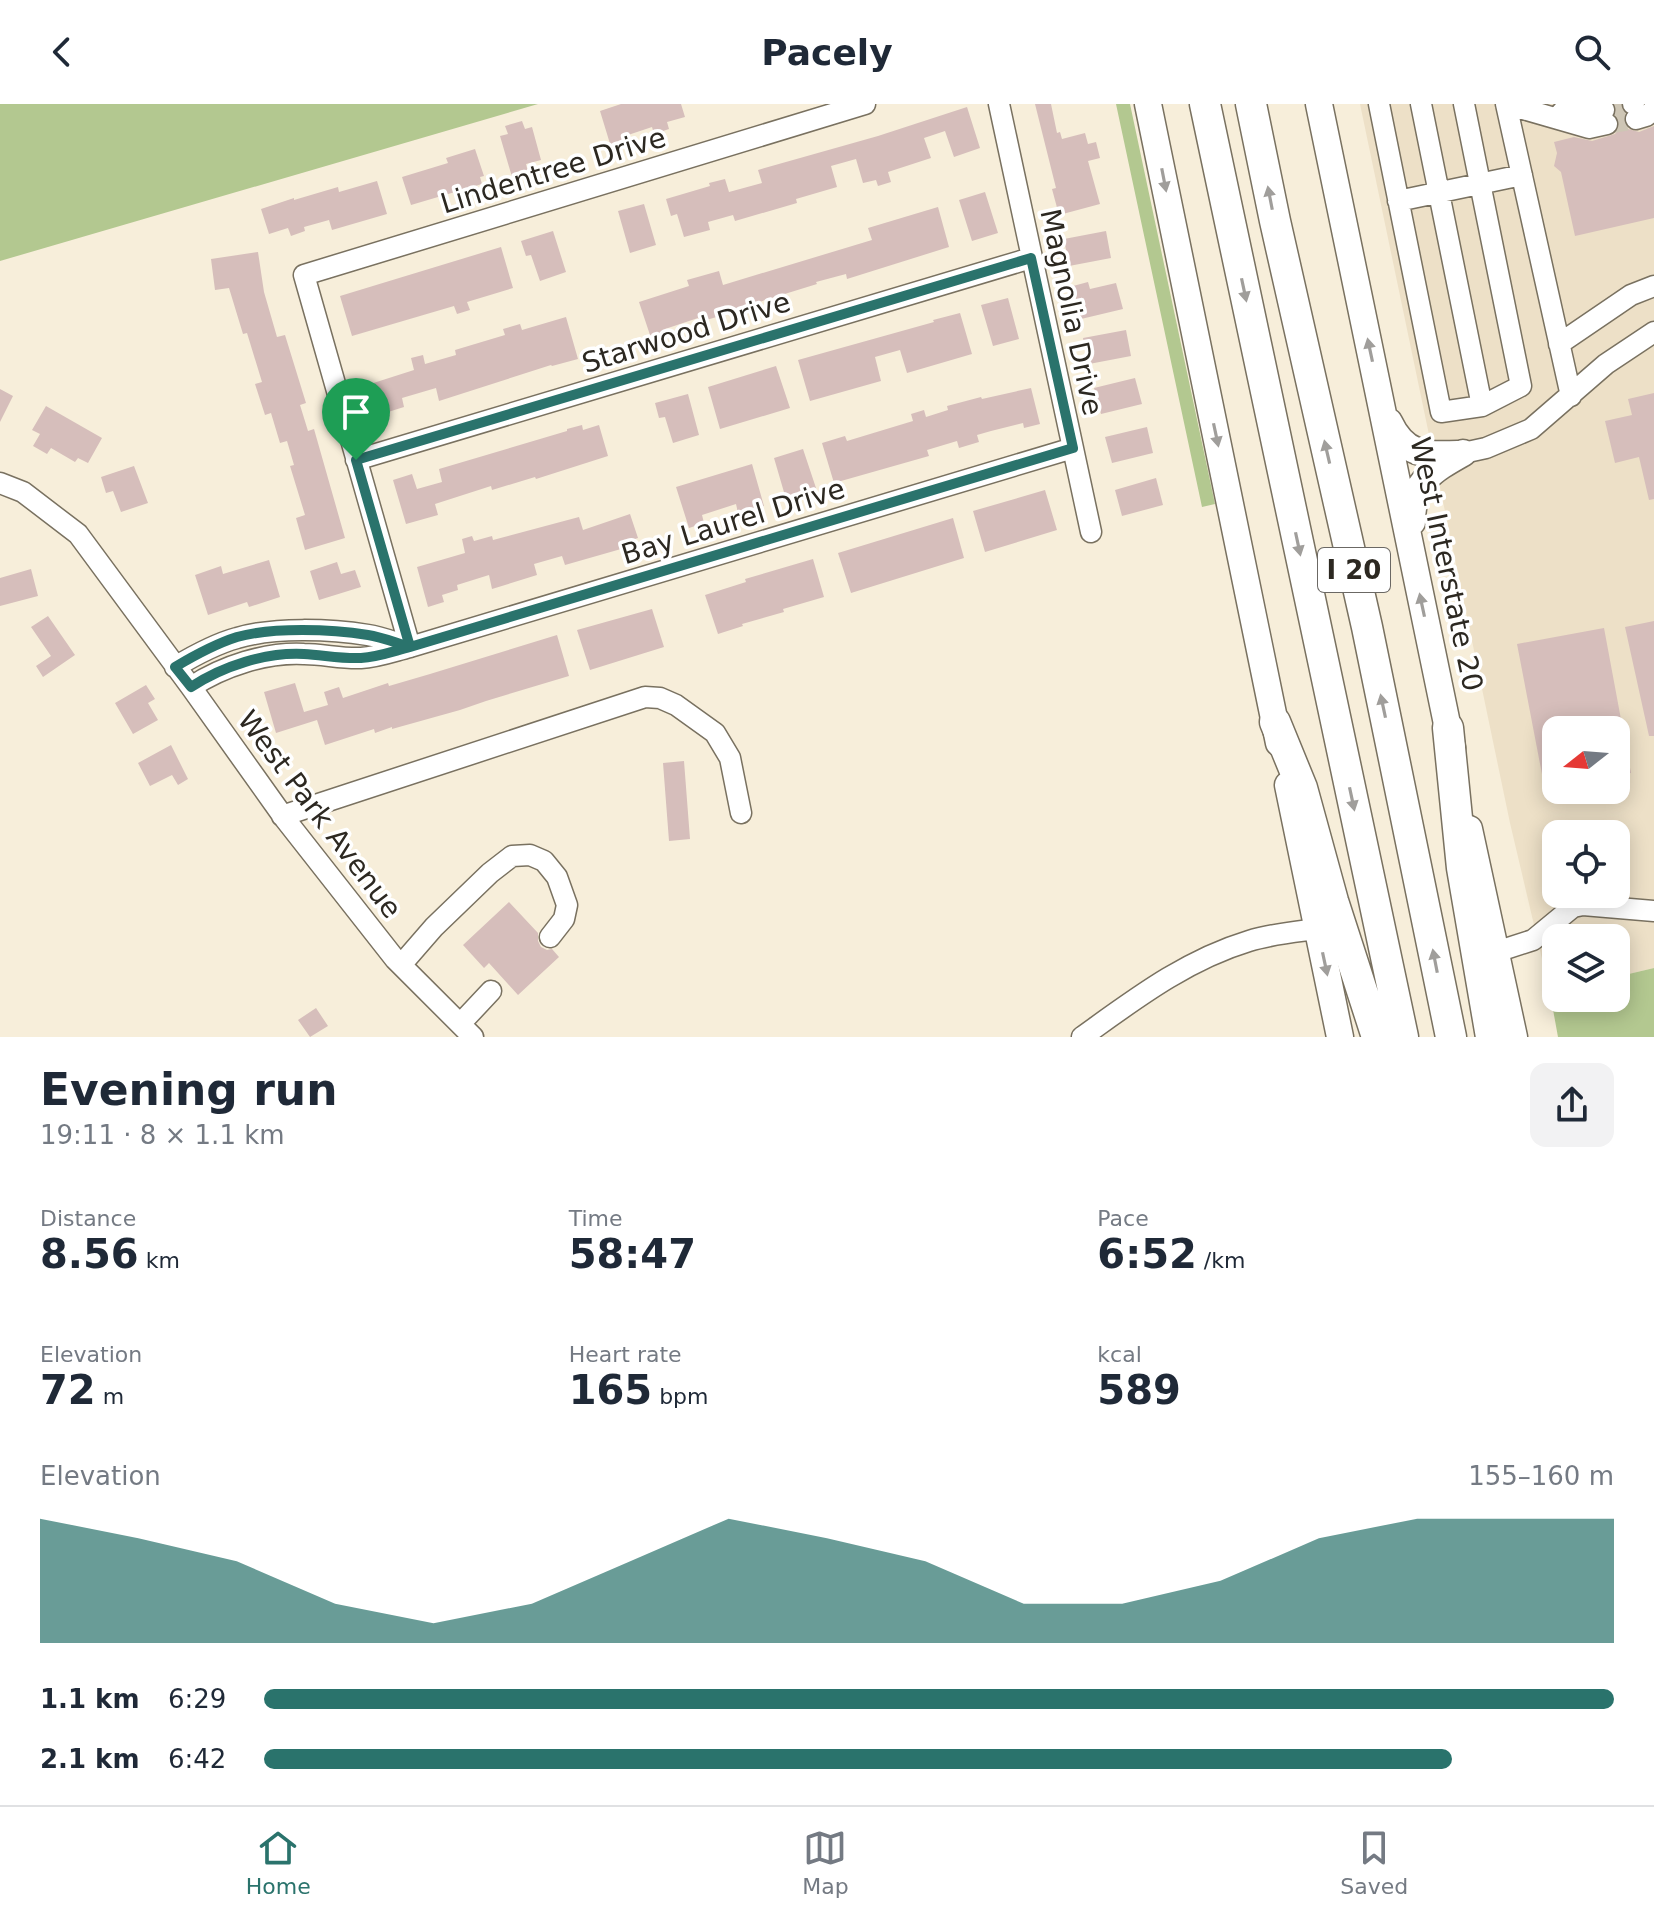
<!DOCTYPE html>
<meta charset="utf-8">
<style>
body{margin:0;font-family:"DejaVu Sans",sans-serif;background:#f2f2f3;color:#1f2937;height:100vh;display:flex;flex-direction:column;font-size:30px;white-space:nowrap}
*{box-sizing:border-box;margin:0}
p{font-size:26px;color:#747a83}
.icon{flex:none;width:44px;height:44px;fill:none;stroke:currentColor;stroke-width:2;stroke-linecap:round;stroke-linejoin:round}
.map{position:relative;height:933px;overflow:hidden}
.sheet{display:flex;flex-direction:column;background:#fff;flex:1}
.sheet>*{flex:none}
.needle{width:52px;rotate:253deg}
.buttons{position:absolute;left:1542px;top:612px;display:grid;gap:16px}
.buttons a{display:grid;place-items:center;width:88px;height:88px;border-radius:16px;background:#fff;box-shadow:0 4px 20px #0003;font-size:40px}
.pin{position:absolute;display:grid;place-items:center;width:68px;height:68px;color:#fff;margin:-82px -34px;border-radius:50% 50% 50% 0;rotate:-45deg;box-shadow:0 0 8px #0007}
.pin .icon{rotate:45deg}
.round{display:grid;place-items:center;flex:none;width:84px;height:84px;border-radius:16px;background:#f2f2f3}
.summary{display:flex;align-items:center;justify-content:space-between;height:136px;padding:0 40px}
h1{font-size:44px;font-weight:600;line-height:60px}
.figures{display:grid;grid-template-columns:repeat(3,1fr);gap:12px;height:136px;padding:8px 40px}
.figures div{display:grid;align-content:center}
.figures b{font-size:40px;font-weight:600}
.figures small{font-size:22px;font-weight:400}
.figures p{font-size:22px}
.chart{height:224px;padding:16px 40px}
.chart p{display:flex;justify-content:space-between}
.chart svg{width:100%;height:144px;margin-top:8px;fill:#2a736c;opacity:.7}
ul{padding:0 40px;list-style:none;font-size:26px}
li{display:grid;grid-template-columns:128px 96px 1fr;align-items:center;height:60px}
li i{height:20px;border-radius:10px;background:#2a736c}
header{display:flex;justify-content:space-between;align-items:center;height:104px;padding:0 40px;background:#fff;font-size:36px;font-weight:600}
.dock{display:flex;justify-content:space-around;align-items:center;height:112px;border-top:2px solid #e0e1e3;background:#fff;font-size:22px;color:#747a83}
.dock a{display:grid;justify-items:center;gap:4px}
.dock .current{color:#2a736c}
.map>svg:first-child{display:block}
</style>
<header><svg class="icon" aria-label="back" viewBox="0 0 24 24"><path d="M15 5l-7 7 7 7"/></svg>Pacely<svg class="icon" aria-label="search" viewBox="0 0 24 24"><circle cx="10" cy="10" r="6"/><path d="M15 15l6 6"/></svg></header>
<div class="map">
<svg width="1654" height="933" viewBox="0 0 1654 933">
<rect width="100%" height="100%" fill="#f7eeda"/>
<!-- built -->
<path fill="#ede0c7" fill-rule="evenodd" d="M 1360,0 L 1654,0 L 1654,864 L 1616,873 L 1616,834 L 1556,834 L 1556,887 L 1550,889 L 1510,719 ZM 1556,626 L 1616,626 L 1616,686 L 1556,686 ZM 1556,730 L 1616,730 L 1616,790 L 1556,790 Z"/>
<!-- green -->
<path fill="#b3c890" d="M 0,0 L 538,0 L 0,157 Z
M 1116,0 L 1130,0 L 1215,400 L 1202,403 Z
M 1654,864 L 1654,933 L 1558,933 L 1550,889 L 1556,887 L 1556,894 L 1616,894 L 1616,873 Z"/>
<!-- building -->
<path fill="#d6bebb" d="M 621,0 L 681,0 L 685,13 L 667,18 L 669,25 L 654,30 L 652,23 L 625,32 L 627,38 L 611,43 L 600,7 Z
M 1035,0 L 1051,0 L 1057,29 L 1060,28 L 1062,35 L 1085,29 L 1088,40 L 1096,38 L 1100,54 L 1088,57 L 1100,100 L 1059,111 L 1052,85 L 1056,84 Z
M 1615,0 L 1620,0 L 1625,10 L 1624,19 L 1628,25 L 1639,28 L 1654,22 L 1654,114 L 1575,132 L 1561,68 L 1554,62 L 1557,49 L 1554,38 L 1574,33 L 1592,37 L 1615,30 L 1619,25 L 1620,18 L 1616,11 Z
M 967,3 L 980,44 L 954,53 L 945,27 L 924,34 L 931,54 L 888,68 L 891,78 L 878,82 L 876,76 L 863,79 L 856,55 L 831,62 L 837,83 L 796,95 L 797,99 L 735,117 L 733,111 L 708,118 L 710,126 L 684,133 L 677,110 L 671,112 L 666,95 L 710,82 L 709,79 L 725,75 L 729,88 L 762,79 L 758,66 L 878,32 Z
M 522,17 L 525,25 L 532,23 L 541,56 L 526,60 L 528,68 L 512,73 L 500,32 L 508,30 L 505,22 Z
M 475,45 L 484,72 L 480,73 L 482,80 L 411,101 L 402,73 L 448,59 L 446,54 Z
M 377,77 L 387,110 L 332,126 L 329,116 L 304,123 L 305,127 L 291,132 L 288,124 L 269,130 L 261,105 L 294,94 L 294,96 L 338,83 L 339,88 Z
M 985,88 L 998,129 L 972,137 L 959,96 Z
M 644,100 L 656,141 L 630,149 L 618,107 Z
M 938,103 L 949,143 L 847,175 L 846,170 L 816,178 L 817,180 L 730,207 L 731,209 L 699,218 L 698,214 L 665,225 L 666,229 L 651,234 L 639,198 L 689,182 L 687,176 L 719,167 L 723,181 L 872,136 L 868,124 Z
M 553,127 L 566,168 L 540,177 L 531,151 L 526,152 L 521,137 Z
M 1106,127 L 1111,154 L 1069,162 L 1064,135 Z
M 501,143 L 513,184 L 467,198 L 470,206 L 457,210 L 454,202 L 352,232 L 340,192 Z
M 258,148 L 264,188 L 277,233 L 285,231 L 306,299 L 300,301 L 308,327 L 314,325 L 345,434 L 305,446 L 296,414 L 305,411 L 290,362 L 294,361 L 287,337 L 280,339 L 271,309 L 265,311 L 255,280 L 262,278 L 247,229 L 243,230 L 229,184 L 215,186 L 211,155 Z
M 1088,178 L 1090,185 L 1116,179 L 1123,205 L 1081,215 L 1073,182 Z
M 1008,194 L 1019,235 L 993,242 L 981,201 Z
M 960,209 L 972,250 L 907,269 L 900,246 L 875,253 L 881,277 L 810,297 L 798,256 L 934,218 L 933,216 Z
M 566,213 L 578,255 L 552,262 L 551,261 L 439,297 L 436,284 L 402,294 L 404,303 L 388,308 L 390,312 L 374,317 L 364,282 L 414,266 L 411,254 L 423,251 L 425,260 L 456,251 L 455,246 L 505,231 L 503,225 L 520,220 L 522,226 Z
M 1126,226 L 1131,252 L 1089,260 L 1083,234 Z
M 776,262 L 790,304 L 720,325 L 708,283 Z
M 1135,274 L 1142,300 L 1101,310 L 1094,284 Z
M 1031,284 L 1040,320 L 1024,324 L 1023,319 L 991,327 L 977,331 L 979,338 L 959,344 L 957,337 L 927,346 L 929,352 L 834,379 L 822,339 L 845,332 L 847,337 L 913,317 L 911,310 L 924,306 L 926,313 L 948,306 L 947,302 L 981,293 L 982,295 Z
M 0,285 L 13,292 L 0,318 Z
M 1654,289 L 1654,395 L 1649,396 L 1639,353 L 1615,359 L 1605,317 L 1632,311 L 1628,295 Z
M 688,290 L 699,331 L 673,339 L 665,313 L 659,314 L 655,299 Z
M 46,302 L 102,334 L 88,359 L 78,354 L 75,358 L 51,344 L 47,350 L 33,342 L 40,330 L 32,326 Z
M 582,321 L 583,326 L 599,321 L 608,352 L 536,375 L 535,373 L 492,386 L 491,382 L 435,400 L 438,411 L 406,420 L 393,376 L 412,370 L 417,385 L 442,378 L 439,365 L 567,327 L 567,325 Z
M 1147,323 L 1153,349 L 1112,359 L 1105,333 Z
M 803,345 L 816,384 L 811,385 L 812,387 L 786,395 L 774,354 Z
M 752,360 L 764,402 L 738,409 L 736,400 L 702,411 L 704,419 L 689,424 L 676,383 Z
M 134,362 L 148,399 L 121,408 L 113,387 L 106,389 L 101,373 Z
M 1156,374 L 1163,401 L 1122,412 L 1115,386 Z
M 1045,386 L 1057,426 L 985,448 L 973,407 Z
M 630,410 L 638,434 L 619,440 L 621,445 L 565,461 L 562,452 L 534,460 L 537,471 L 492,485 L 489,471 L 457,481 L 458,486 L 442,491 L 444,498 L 428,503 L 417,463 L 465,449 L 462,435 L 472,432 L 474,437 L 492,432 L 493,436 L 579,413 L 583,426 Z
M 953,414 L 964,454 L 851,489 L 838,449 Z
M 813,455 L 824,493 L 783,505 L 784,508 L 742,520 L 743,522 L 718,530 L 705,491 L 746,478 L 745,475 Z
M 269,456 L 280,493 L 249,503 L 247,498 L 208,511 L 195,471 L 221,462 L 223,470 Z
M 337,458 L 341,470 L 355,466 L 361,483 L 319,496 L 310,467 Z
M 31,465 L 38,492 L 0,502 L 0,474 Z
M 652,505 L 664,543 L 590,566 L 577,526 Z
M 48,512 L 75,551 L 43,573 L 36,562 L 51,552 L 31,523 Z
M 1654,517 L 1654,632 L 1649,632 L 1625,523 Z
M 1604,524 L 1631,669 L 1616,671 L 1616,626 L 1556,626 L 1556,689 L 1546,691 L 1517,540 Z
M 557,531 L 569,572 L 486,597 L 460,606 L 392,625 L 392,623 L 375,629 L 374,625 L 325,641 L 317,616 L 276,629 L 264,588 L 295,579 L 304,608 L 328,601 L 324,588 L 339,583 L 343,594 L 388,579 L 389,582 L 430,570 Z
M 146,581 L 155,595 L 148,599 L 158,616 L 133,630 L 115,599 Z
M 171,641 L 188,675 L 178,681 L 172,671 L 150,682 L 138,659 Z
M 684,657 L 690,735 L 669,737 L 663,659 Z
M 509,798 L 538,829 L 538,837 L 541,843 L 547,846 L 552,845 L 559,853 L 518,891 L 489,859 L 484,864 L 463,841 Z
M 316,904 L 328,922 L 310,933 L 298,916 Z"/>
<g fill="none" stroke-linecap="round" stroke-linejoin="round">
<!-- minor-tunnel -->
<path stroke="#cec6b5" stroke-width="20" stroke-dasharray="20 10" stroke-linecap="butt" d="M 1604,6 L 1633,0
M 1607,20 L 1636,15"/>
<!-- minor casing -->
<g stroke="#797160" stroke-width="23">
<path id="minor" d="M 865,0 L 304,171 L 410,543 L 1073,344
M 999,0 L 1091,428
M 1379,0 L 1441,308 L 1482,302 L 1521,282 L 1464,0
M 1421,0 L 1482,302
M 1506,0 L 1571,292
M 1506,0 L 1589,24 L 1607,20
M 1633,0 L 1634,0
M 1562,8 L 1580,10 L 1604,6
M 1636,15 L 1646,12 L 1654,6
M 1398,97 L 1522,71
M 1559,240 L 1631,191 L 1654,182
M 1463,349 L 1486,344 L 1531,325 L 1606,260 L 1654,228
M 356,356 L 1031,154
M 0,379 L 23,388 L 78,430 L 191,583 L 285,715 L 395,855 L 473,933
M 175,563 C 195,551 215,540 237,534 C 274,523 330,525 368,531 C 382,533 396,539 410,543 C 394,547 378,553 361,554 C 342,555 323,550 304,550 C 266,548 223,562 191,583
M 282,712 L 645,593 L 660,594 L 676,601 L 715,629 L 730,654 L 741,709
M 1496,848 L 1533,836 L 1573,803 L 1583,801 L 1654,807
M 401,861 L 434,823 L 490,769 L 512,752 L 530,751 L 544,757 L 557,773 L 567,801 L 564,815 L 550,833
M 460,920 L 491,887
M 1082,933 C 1135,895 1186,856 1249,837 C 1271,830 1295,828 1317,825"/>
</g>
<!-- major casing -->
<g stroke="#797160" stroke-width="29">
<path id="major" d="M 1148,0 L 1279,639
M 1319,0 L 1452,644
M 1389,318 C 1405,352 1425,351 1459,350
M 1412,418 C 1412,378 1431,367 1463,349
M 1288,681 L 1340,933
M 1469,725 L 1514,933"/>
</g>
<!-- highway casing -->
<g stroke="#797160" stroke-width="33">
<path id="highway" d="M 1205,0 L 1403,933
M 1251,0 L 1275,117 L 1367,523 L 1451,933
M 1275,618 L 1302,684 L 1333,797 L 1377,933
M 1448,624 L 1462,764 L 1491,933"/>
</g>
<!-- minor -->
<use href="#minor" stroke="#fff" stroke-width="20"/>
<!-- major -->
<use href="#major" stroke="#fff" stroke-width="26"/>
<!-- highway -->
<use href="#highway" stroke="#fff" stroke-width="30"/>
</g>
<!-- one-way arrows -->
<defs><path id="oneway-solid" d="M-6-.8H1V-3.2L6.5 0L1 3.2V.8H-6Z" transform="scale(2)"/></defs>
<g fill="#a09e9b">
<use href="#oneway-solid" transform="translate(1164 76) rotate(79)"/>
<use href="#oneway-solid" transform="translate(1270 94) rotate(-101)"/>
<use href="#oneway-solid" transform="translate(1244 186) rotate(78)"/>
<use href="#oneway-solid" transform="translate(1370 246) rotate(-102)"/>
<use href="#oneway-solid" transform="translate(1216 331) rotate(78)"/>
<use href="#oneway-solid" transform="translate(1327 348) rotate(-103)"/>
<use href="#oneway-solid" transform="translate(1298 440) rotate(78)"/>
<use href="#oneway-solid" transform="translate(1422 501) rotate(-102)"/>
<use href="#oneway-solid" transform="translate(1383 602) rotate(-102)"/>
<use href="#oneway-solid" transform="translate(1352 695) rotate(78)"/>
<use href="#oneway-solid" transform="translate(1435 857) rotate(-101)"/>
<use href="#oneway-solid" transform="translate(1325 860) rotate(78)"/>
</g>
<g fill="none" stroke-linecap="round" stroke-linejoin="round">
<!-- route casing -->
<g stroke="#fff" stroke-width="16">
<path id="route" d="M 356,356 L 410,543 C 396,539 382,533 368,531 C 331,525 273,523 237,533 C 215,540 195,551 175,563 L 191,583 C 223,562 266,548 304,550 C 323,551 342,555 361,554 C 378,553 394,547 410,543 L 1073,344 L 1031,154 L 356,356"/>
</g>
<!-- route -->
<use href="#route" stroke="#2a736c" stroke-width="10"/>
</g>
<g text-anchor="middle" stroke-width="7" stroke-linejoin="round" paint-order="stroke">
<!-- shield labels -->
<rect fill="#fff" stroke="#6b6864" stroke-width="2" x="1318" y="444" width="72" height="44" rx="6"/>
<g font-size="26" font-weight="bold" fill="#2c2821">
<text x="1354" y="475">I 20</text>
</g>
<!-- street labels -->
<g font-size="28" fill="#2c2821" stroke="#fff">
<text transform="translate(553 66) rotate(-17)" y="10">Lindentree Drive</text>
<text transform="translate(1072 208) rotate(78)" y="10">Magnolia Drive</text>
<text transform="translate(686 228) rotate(-17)" y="10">Starwood Drive</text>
<text transform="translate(733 417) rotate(-17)" y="10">Bay Laurel Drive</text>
<text transform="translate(1447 460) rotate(78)" y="10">West Interstate 20</text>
<text transform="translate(320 710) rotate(53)" y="10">West Park Avenue</text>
</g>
</g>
</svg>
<div class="buttons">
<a><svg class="needle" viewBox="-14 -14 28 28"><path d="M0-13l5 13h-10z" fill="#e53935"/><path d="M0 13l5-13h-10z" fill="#747a83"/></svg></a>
<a><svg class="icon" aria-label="locate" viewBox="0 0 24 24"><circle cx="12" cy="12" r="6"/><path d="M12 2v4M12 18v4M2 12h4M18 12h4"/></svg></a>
<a><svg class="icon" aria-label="layers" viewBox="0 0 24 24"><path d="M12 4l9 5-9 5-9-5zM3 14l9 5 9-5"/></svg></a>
</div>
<div class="pin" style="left:356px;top:356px;background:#1e9e55"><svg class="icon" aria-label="arrive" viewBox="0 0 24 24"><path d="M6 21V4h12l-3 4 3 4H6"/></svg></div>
</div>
<section class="sheet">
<div class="summary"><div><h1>Evening run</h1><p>19:11 · 8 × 1.1 km</p></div><a class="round"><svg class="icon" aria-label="share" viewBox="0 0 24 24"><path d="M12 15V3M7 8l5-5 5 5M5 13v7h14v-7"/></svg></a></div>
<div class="figures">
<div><p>Distance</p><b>8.56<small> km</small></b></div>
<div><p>Time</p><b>58:47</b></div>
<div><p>Pace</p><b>6:52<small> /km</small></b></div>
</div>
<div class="figures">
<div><p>Elevation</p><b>72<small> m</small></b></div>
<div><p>Heart rate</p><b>165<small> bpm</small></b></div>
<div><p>kcal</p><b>589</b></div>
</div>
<div class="chart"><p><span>Elevation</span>155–160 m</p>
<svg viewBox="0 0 160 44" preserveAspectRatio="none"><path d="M0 44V6L10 12L20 19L30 32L40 38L50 32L60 19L70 6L80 12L90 19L100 32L110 32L120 25L130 12L140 6L150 6L160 6V44z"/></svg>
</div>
<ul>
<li><b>1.1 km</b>6:29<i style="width:100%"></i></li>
<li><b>2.1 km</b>6:42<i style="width:88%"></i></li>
</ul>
</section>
<nav class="dock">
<a class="current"><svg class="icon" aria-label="home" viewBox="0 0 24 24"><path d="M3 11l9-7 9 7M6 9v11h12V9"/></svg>Home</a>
<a><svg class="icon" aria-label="map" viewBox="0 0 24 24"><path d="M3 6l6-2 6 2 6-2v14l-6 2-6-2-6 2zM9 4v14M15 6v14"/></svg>Map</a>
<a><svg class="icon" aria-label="saved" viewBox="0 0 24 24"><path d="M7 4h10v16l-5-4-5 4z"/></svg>Saved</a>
</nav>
